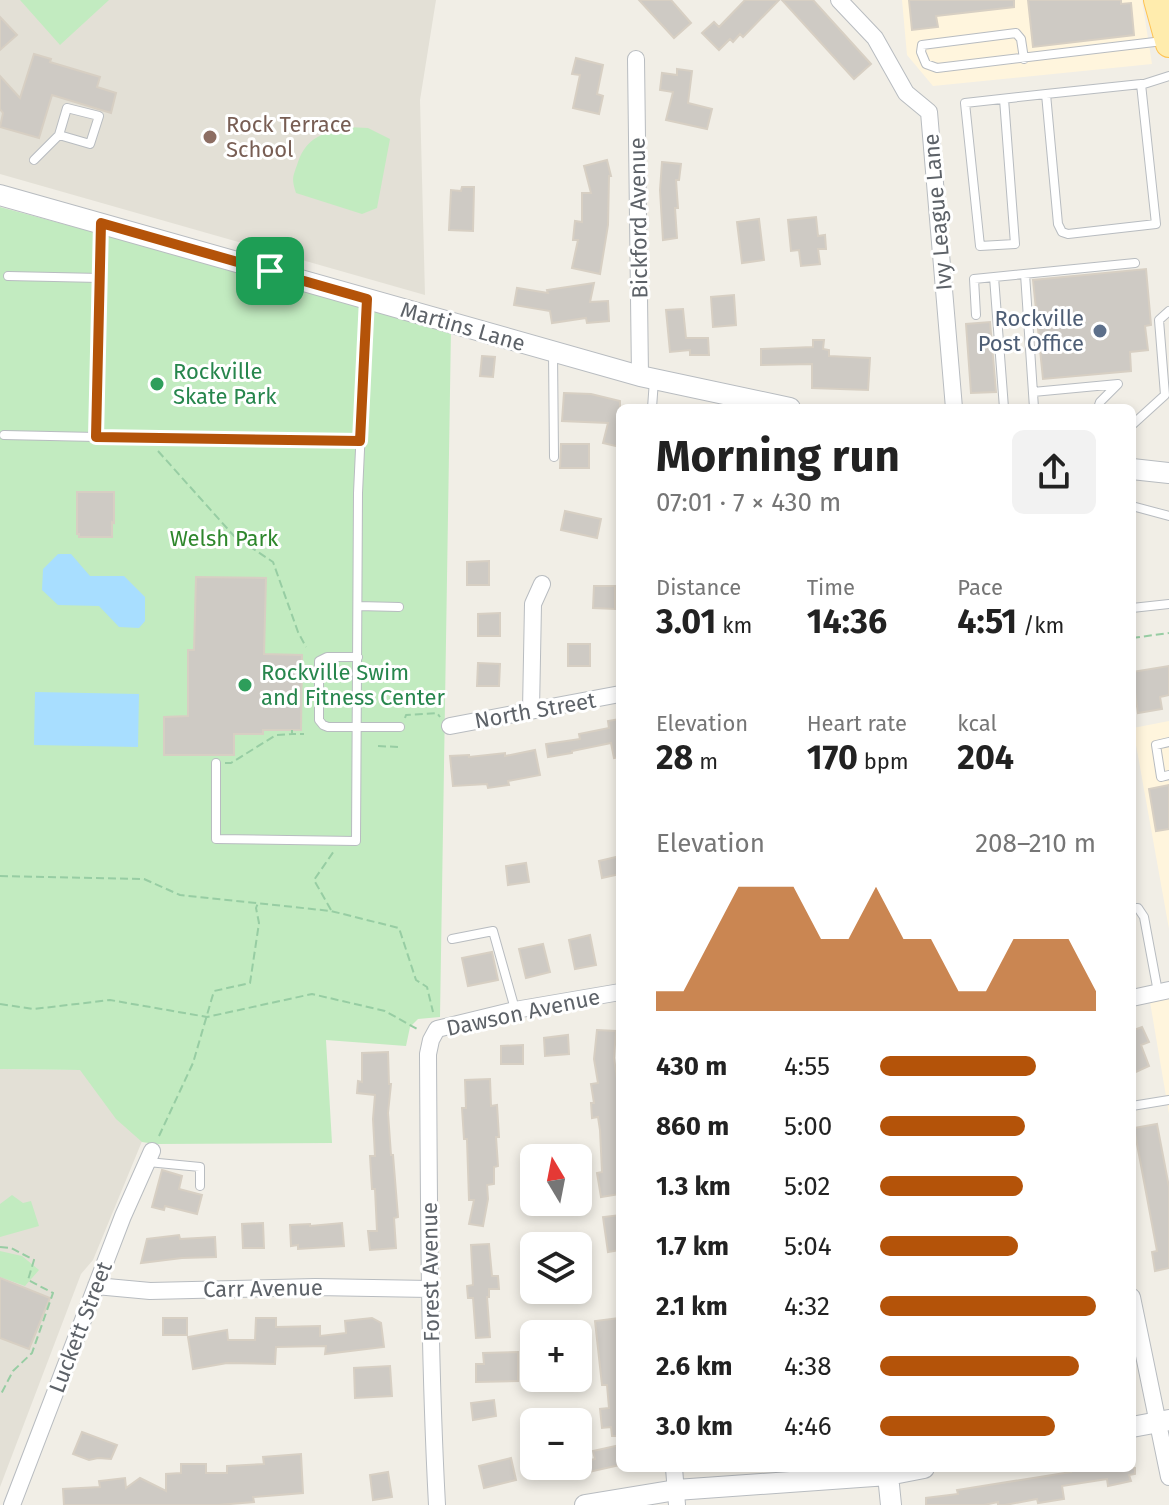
<!DOCTYPE html>
<meta charset="utf-8">
<style>
body{margin:0;font-family:"Fira Sans",sans-serif;background:#f2f2f2;color:#222;height:100vh;display:flex;flex-direction:column;font-size:30px;white-space:nowrap}
*{box-sizing:border-box;margin:0}
p{font-size:26px;color:#767676}
.icon{flex:none;width:44px;height:44px;fill:none;stroke:currentColor;stroke-width:2;stroke-linecap:round;stroke-linejoin:round}
.map{position:relative;flex:1;overflow:hidden}
.panel{position:absolute;left:616px;top:404px;width:520px;height:1068px;display:flex;flex-direction:column;background:#fff;border-radius:12px;box-shadow:0 4px 12px #0003}
.panel>*{flex:none}
.needle{width:52px;rotate:350deg}
.tools{position:absolute;left:520px;top:1144px;display:grid;gap:16px}
.tools a{display:grid;place-items:center;width:72px;height:72px;border-radius:12px;background:#fff;box-shadow:0 4px 12px #0003;font-size:40px}
.pin{position:absolute;display:grid;place-items:center;width:68px;height:68px;color:#fff;margin:-34px;border-radius:16px;box-shadow:0 4px 12px #0006}
.round{display:grid;place-items:center;flex:none;width:84px;height:84px;border-radius:12px;background:#f2f2f2}
.headline{display:flex;align-items:center;justify-content:space-between;height:136px;padding:0 40px}
h1{font-size:44px;font-weight:700;line-height:60px}
.figures{display:grid;grid-template-columns:repeat(3,1fr);gap:12px;height:136px;padding:8px 40px}
.figures div{display:grid;align-content:center}
.figures b{font-size:34px;font-weight:700}
.figures small{font-size:22px;font-weight:400}
.figures p{font-size:22px}
.chart{height:224px;padding:16px 40px}
.chart p{display:flex;justify-content:space-between}
.chart svg{width:100%;height:144px;margin-top:8px;fill:#b45309;opacity:.7}
ul{padding:0 40px;list-style:none;font-size:26px}
li{display:grid;grid-template-columns:128px 96px 1fr;align-items:center;height:60px}
li i{height:20px;border-radius:10px;background:#b45309}
.map>svg:first-child{display:block}
</style>
<div class="map">
<svg width="1169" height="1505" viewBox="0 0 1169 1505">
<rect width="100%" height="100%" fill="#f1eee6"/>
<!-- commercial -->
<path fill="#fff5dd" d="M 902,0 L 1142,0 L 1152,64 L 933,86 L 907,55 Z
M 1169,721 L 1169,929 L 1133,728 Z
M 1169,999 L 1169,1114 L 1150,1002 Z"/>
<!-- education -->
<path fill="#e3e0d6" d="M 0,0 L 436,0 L 420,100 L 425,295 L 0,174 Z
M 0,1069 L 171,1071 L 93,1260 L 81,1274 L 0,1487 Z"/>
<!-- green -->
<path fill="#c2ebc0" d="M 20,0 L 109,0 L 60,45 Z
M 347,127 L 368,128 L 390,139 L 377,208 L 362,214 L 296,193 C 291,178 293,177 298,162 C 307,137 323,133 347,127 Z
M 0,207 L 451,328 L 440,1017 L 418,1019 L 410,1027 L 406,1046 L 326,1040 L 332,1143 L 155,1144 L 142,1142 L 116,1119 L 80,1070 L 0,1069 Z
M 12,1195 L 23,1203 L 31,1201 L 39,1226 L 0,1237 L 0,1204 Z
M 0,1251 L 22,1256 L 39,1270 L 25,1286 L 0,1277 Z"/>
<!-- water -->
<path fill="#a8deff" d="M 58,554 L 71,554 L 90,576 L 124,576 L 145,597 L 145,621 L 139,628 L 119,627 L 99,606 L 58,605 L 42,590 L 43,569 Z
M 35,692 L 139,694 L 138,747 L 34,745 Z"/>
<!-- building -->
<path fill="#cecac4" stroke="#d7cfc3" stroke-width="2" d="M 639,0 L 671,0 L 691,23 L 674,38 Z
M 745,0 L 779,0 L 743,37 L 740,34 L 733,42 L 730,39 L 719,50 L 702,33 L 714,22 L 719,27 Z
M 782,0 L 813,0 L 871,64 L 854,79 Z
M 909,0 L 1014,0 L 1014,7 L 936,16 L 938,27 L 912,30 Z
M 1028,0 L 1121,0 L 1121,4 L 1131,3 L 1134,35 L 1033,47 Z
M 0,17 L 17,35 L 0,50 Z
M 34,54 L 51,59 L 50,62 L 100,77 L 97,87 L 116,93 L 111,113 L 52,95 L 39,138 L 0,127 L 3,113 L 0,109 L 0,76 L 20,98 Z
M 576,58 L 603,65 L 597,94 L 603,96 L 599,114 L 573,108 L 580,75 L 572,74 Z
M 677,69 L 692,71 L 688,103 L 712,109 L 707,129 L 666,120 L 673,92 L 660,90 L 662,73 L 677,75 Z
M 607,160 L 611,176 L 609,176 L 608,225 L 600,274 L 572,268 L 578,240 L 573,240 L 575,221 L 582,222 L 582,193 L 591,193 L 584,166 Z
M 662,162 L 681,164 L 679,180 L 676,180 L 678,208 L 675,208 L 677,238 L 663,240 L 660,190 Z
M 462,187 L 474,187 L 473,231 L 449,230 L 451,190 L 461,191 Z
M 816,217 L 818,236 L 825,235 L 826,249 L 818,249 L 820,264 L 801,266 L 799,250 L 791,251 L 788,220 Z
M 759,219 L 764,260 L 742,263 L 737,222 Z
M 1146,269 L 1151,325 L 1145,326 L 1148,350 L 1130,352 L 1131,371 L 1043,379 L 1033,280 Z
M 594,283 L 590,302 L 608,301 L 609,321 L 587,323 L 586,318 L 552,323 L 550,311 L 514,305 L 517,288 L 548,293 L 547,290 Z
M 734,295 L 736,325 L 713,327 L 711,297 Z
M 683,309 L 686,338 L 708,338 L 709,355 L 690,355 L 690,350 L 670,352 L 666,310 Z
M 990,322 L 996,392 L 971,393 L 966,324 Z
M 813,340 L 824,340 L 823,349 L 829,350 L 829,356 L 870,358 L 868,390 L 812,388 L 812,364 L 761,365 L 761,349 L 813,347 Z
M 482,356 L 495,357 L 493,377 L 480,376 Z
M 564,393 L 591,394 L 620,401 L 620,447 L 603,443 L 608,423 L 562,421 Z
M 561,444 L 589,444 L 589,468 L 560,468 Z
M 77,492 L 114,492 L 114,523 L 112,522 L 112,537 L 79,537 L 79,534 L 77,534 Z
M 565,511 L 601,519 L 597,538 L 561,530 Z
M 489,561 L 489,585 L 467,585 L 467,562 Z
M 196,577 L 266,578 L 264,654 L 302,655 L 301,730 L 263,730 L 263,734 L 234,734 L 234,755 L 164,755 L 164,717 L 188,716 L 188,650 L 194,650 Z
M 594,586 L 615,586 L 615,609 L 593,608 Z
M 500,613 L 500,636 L 478,636 L 478,614 Z
M 568,644 L 590,644 L 590,666 L 568,666 Z
M 478,663 L 500,664 L 499,686 L 477,686 Z
M 1169,666 L 1169,695 L 1160,697 L 1162,709 L 1138,713 L 1132,672 Z
M 620,719 L 620,757 L 614,758 L 611,743 L 572,751 L 572,753 L 548,757 L 546,744 L 580,739 L 579,734 L 609,728 L 608,721 Z
M 535,750 L 540,775 L 508,781 L 509,785 L 488,788 L 487,784 L 453,786 L 450,756 L 469,755 L 469,757 L 505,753 L 505,756 Z
M 1169,785 L 1169,829 L 1156,831 L 1149,789 Z
M 620,856 L 620,874 L 602,878 L 599,861 Z
M 526,863 L 529,882 L 508,885 L 506,866 Z
M 590,935 L 596,965 L 575,969 L 569,940 Z
M 543,944 L 550,972 L 526,978 L 519,949 Z
M 492,952 L 498,980 L 468,986 L 462,958 Z
M 1132,1026 L 1134,1030 L 1142,1027 L 1149,1042 L 1141,1045 L 1149,1066 L 1136,1072 L 1132,1063 Z
M 597,1030 L 616,1031 L 614,1058 L 619,1092 L 618,1092 L 620,1162 L 617,1163 L 620,1194 L 601,1197 L 597,1173 L 602,1172 L 600,1130 L 598,1117 L 592,1118 L 591,1103 L 594,1103 L 591,1084 L 598,1083 L 594,1059 Z
M 568,1035 L 569,1054 L 545,1056 L 544,1038 Z
M 523,1045 L 523,1064 L 501,1064 L 501,1046 Z
M 388,1052 L 389,1084 L 391,1084 L 388,1113 L 391,1155 L 393,1155 L 398,1217 L 394,1218 L 396,1248 L 370,1250 L 368,1231 L 377,1231 L 375,1189 L 372,1189 L 370,1156 L 375,1156 L 373,1119 L 375,1095 L 357,1093 L 358,1081 L 362,1082 L 362,1053 Z
M 490,1079 L 491,1106 L 497,1105 L 499,1137 L 496,1137 L 498,1166 L 494,1167 L 494,1184 L 487,1185 L 488,1199 L 483,1226 L 469,1224 L 474,1200 L 469,1200 L 467,1139 L 464,1139 L 462,1108 L 466,1108 L 465,1080 Z
M 1157,1124 L 1169,1187 L 1169,1268 L 1155,1271 L 1152,1252 L 1157,1251 L 1134,1128 Z
M 162,1170 L 182,1176 L 179,1189 L 202,1195 L 197,1214 L 165,1206 L 164,1210 L 152,1207 Z
M 620,1215 L 620,1250 L 608,1252 L 603,1217 Z
M 263,1223 L 264,1248 L 243,1248 L 242,1224 Z
M 342,1223 L 344,1246 L 298,1249 L 298,1245 L 291,1246 L 290,1225 L 310,1224 L 310,1226 Z
M 179,1235 L 180,1239 L 215,1237 L 216,1257 L 182,1258 L 141,1263 L 147,1239 Z
M 489,1244 L 492,1276 L 498,1276 L 499,1289 L 489,1289 L 489,1297 L 487,1297 L 490,1337 L 476,1338 L 473,1298 L 468,1298 L 467,1286 L 473,1285 L 471,1245 Z
M 0,1278 L 50,1298 L 29,1349 L 0,1338 Z
M 163,1318 L 187,1318 L 187,1335 L 163,1335 Z
M 256,1318 L 276,1318 L 276,1327 L 320,1326 L 320,1336 L 346,1333 L 345,1321 L 372,1318 L 381,1323 L 384,1347 L 325,1354 L 326,1346 L 276,1347 L 275,1364 L 227,1363 L 193,1369 L 188,1337 L 227,1330 L 228,1340 L 255,1340 Z
M 620,1318 L 620,1436 L 612,1436 L 611,1427 L 602,1428 L 600,1409 L 609,1408 L 607,1385 L 602,1385 L 595,1321 Z
M 518,1352 L 518,1381 L 476,1382 L 476,1364 L 484,1364 L 483,1353 Z
M 390,1366 L 392,1396 L 355,1398 L 354,1368 Z
M 494,1400 L 496,1416 L 473,1420 L 471,1403 Z
M 82,1432 L 117,1445 L 111,1459 L 98,1458 L 89,1460 L 73,1454 Z
M 620,1445 L 620,1465 L 584,1473 L 581,1462 L 595,1459 L 593,1451 Z
M 301,1454 L 303,1493 L 253,1497 L 254,1502 L 218,1505 L 64,1505 L 63,1489 L 100,1487 L 99,1481 L 125,1478 L 126,1488 L 140,1478 L 166,1491 L 166,1474 L 181,1473 L 181,1464 L 206,1464 L 206,1473 L 227,1473 L 227,1466 L 264,1464 L 263,1457 Z
M 511,1458 L 516,1480 L 484,1488 L 479,1466 Z
M 1070,1468 L 1135,1468 L 1135,1474 L 1129,1475 L 1131,1481 L 1108,1486 L 1107,1479 L 1062,1486 L 1064,1499 L 1038,1503 L 1037,1499 L 1005,1505 L 998,1505 L 998,1502 L 984,1505 L 926,1505 L 926,1498 L 958,1494 L 957,1490 L 1071,1472 Z
M 388,1472 L 392,1497 L 373,1500 L 370,1475 Z"/>
<g fill="none" stroke-linecap="round" stroke-linejoin="round">
<!-- service casing -->
<g stroke="#b8bcc0" stroke-width="10">
<path id="service" d="M 1024,59 L 1021,39 L 1016,33 L 922,45 L 921,52 L 926,64 L 937,68 L 1163,41
M 1141,84 L 1156,224 L 1068,234 L 1062,232 L 1058,224 L 1046,94 L 1141,84 L 1144,84 L 1169,76
M 1004,99 L 1015,244 L 980,246 L 965,103 L 1046,94
M 34,160 L 59,135 L 90,144 L 99,116 L 67,108 L 59,135
M 101,226 L 96,437 L 360,441
M 1025,274 L 1034,408
M 8,276 L 100,278
M 976,315 L 974,279 L 994,277
M 553,352 L 554,457
M 1033,392 L 1118,384 L 1100,402 L 1098,408
M 652,408 L 654,380
M 1004,408 L 994,277 L 1135,263
M 1132,425 L 1165,395 L 1159,320 L 1169,311
M 4,435 L 96,437
M 1132,506 L 1169,516
M 358,606 L 399,607
M 1132,608 L 1169,604
M 358,657 L 327,657 L 319,661 L 319,720 L 323,725 L 328,727 L 400,727
M 1169,742 L 1156,745 L 1161,777 L 1169,775
M 216,763 L 216,839 L 356,841 L 358,493 L 367,299
M 1132,908 L 1138,908 L 1144,917 L 1158,992
M 452,939 L 493,931 L 515,1009
M 1132,1106 L 1169,1100
M 148,1162 L 200,1167 L 200,1186"/>
</g>
<!-- minor casing -->
<g stroke="#b8bcc0" stroke-width="18">
<path id="minor" d="M 839,0 L 875,38 L 906,93 L 929,112 L 954,408
M 636,59 L 640,376
M 531,710 L 533,604 L 542,584
M 450,726 L 620,694
M 1132,998 L 1169,990
M 96,1286 L 150,1291 L 315,1287 L 430,1289
M 1132,1297 L 1169,1477
M 674,1468 L 677,1505
M 12,1505 L 123,1216 L 152,1151
M 437,1505 C 429,1355 429,1204 428,1054 L 431,1040 L 437,1029 L 515,1010 L 620,992"/>
</g>
<!-- tertiary casing -->
<g stroke="#b8bcc0" stroke-width="22">
<path id="tertiary" d="M 0,195 L 640,376 L 790,408
M 1132,469 L 1169,473
M 1132,1427 L 1169,1420
M 888,1475 L 891,1505
M 585,1505 L 676,1490 L 888,1475 L 924,1468"/>
</g>
<!-- primary casing -->
<g stroke="#ffc351" stroke-width="28">
<path id="primary" d="M 1157,0 L 1169,44"/>
</g>
<!-- path -->
<path stroke="#97cda3" stroke-width="2" stroke-dasharray="8 4" stroke-linecap="butt" d="M 158,451 L 234,536 L 273,562 L 298,632 L 306,647
M 1132,638 L 1169,633
M 405,718 L 406,715 L 437,713 L 440,717
M 292,730 L 292,734 L 304,734
M 378,746 L 399,747
M 225,763 L 231,763 L 276,735 L 292,734
M 0,876 L 144,879 L 180,895 L 331,911 L 399,928 L 416,980 L 427,987 L 433,1012
M 331,910 L 314,880 L 334,851
M 0,1004 L 34,1009 L 110,1000 L 207,1017 L 312,994 L 385,1011 L 417,1029
M 159,1136 L 193,1063 L 214,991 L 250,983 L 259,923 L 256,908 L 258,903
M 0,1247 L 11,1248 L 34,1260 L 28,1280 L 53,1293 L 32,1353 L 13,1371 L 0,1396"/>
<!-- service -->
<use href="#service" stroke="#fff" stroke-width="8"/>
<!-- minor -->
<use href="#minor" stroke="#fff" stroke-width="16"/>
<!-- tertiary -->
<use href="#tertiary" stroke="#fff" stroke-width="20"/>
<!-- primary -->
<use href="#primary" stroke="#ffecad" stroke-width="26"/>
</g>
<g fill="none" stroke-linecap="round" stroke-linejoin="round">
<!-- route casing -->
<g stroke="#fff" stroke-width="16">
<path id="route" d="M 101,223 L 367,299 L 360,441 L 96,437 Z"/>
</g>
<!-- route -->
<use href="#route" stroke="#b45309" stroke-width="10"/>
</g>
<!-- markers -->
<circle fill="#8d6e63" stroke="#fff" stroke-width="3" cx="210" cy="137" r="8"/>
<circle fill="#5c6f8a" stroke="#fff" stroke-width="3" cx="1100" cy="331" r="8"/>
<g fill="#2e9e5b" stroke="#fff" stroke-width="3">
<circle cx="157" cy="384" r="8"/>
<circle cx="245" cy="685" r="8"/>
</g>
<g text-anchor="middle" stroke-width="6" stroke-linejoin="round" paint-order="stroke">
<!-- education labels -->
<g font-size="22" fill="#785e54" stroke="#fff" text-anchor="start">
<text x="226" y="132">Rock Terrace<tspan x="226" dy="25">School</tspan></text>
</g>
<!-- street labels -->
<g font-size="22" fill="#5d6268" stroke="#fff">
<text transform="translate(937 212) rotate(-95)" y="8">Ivy League Lane</text>
<text transform="translate(638 218) rotate(-91)" y="8">Bickford Avenue</text>
<text transform="translate(463 326) rotate(16)" y="8">Martins Lane</text>
<text transform="translate(535 710) rotate(-10)" y="8">North Street</text>
<text transform="translate(523 1012) rotate(-12)" y="8">Dawson Avenue</text>
<text transform="translate(430 1272) rotate(-91)" y="8">Forest Avenue</text>
<text transform="translate(263 1288) rotate(-1)" y="8">Carr Avenue</text>
<text transform="translate(80 1327) rotate(-69)" y="8">Luckett Street</text>
</g>
<!-- service labels -->
<g font-size="22" fill="#4e5e75" stroke="#fff" text-anchor="end">
<text x="1084" y="326">Rockville<tspan x="1084" dy="25">Post Office</tspan></text>
</g>
<!-- leisure labels -->
<g font-size="22" fill="#27864d" stroke="#fff" text-anchor="start">
<text x="173" y="379">Rockville<tspan x="173" dy="25">Skate Park</tspan></text>
<text x="261" y="680">Rockville Swim<tspan x="261" dy="25">and Fitness Center</tspan></text>
</g>
<!-- park labels -->
<g font-size="22" fill="#2e872c" stroke="#fff">
<text x="224" y="546">Welsh Park</text>
</g>
</g>
</svg>
<div class="tools">
<a><svg class="needle" viewBox="-14 -14 28 28"><path d="M0-13l5 13h-10z" fill="#e53935"/><path d="M0 13l5-13h-10z" fill="#767676"/></svg></a>
<a><svg class="icon" aria-label="layers" viewBox="0 0 24 24"><path d="M12 4l9 5-9 5-9-5zM3 14l9 5 9-5"/></svg></a>
<a>+</a>
<a>−</a>
</div>
<div class="pin" style="left:270px;top:271px;background:#1e9e55"><svg class="icon" aria-label="arrive" viewBox="0 0 24 24"><path d="M6 21V4h12l-3 4 3 4H6"/></svg></div>
<section class="panel">
<div class="headline"><div><h1>Morning run</h1><p>07:01 · 7 × 430 m</p></div><a class="round"><svg class="icon" aria-label="share" viewBox="0 0 24 24"><path d="M12 15V3M7 8l5-5 5 5M5 13v7h14v-7"/></svg></a></div>
<div class="figures">
<div><p>Distance</p><b>3.01<small> km</small></b></div>
<div><p>Time</p><b>14:36</b></div>
<div><p>Pace</p><b>4:51<small> /km</small></b></div>
</div>
<div class="figures">
<div><p>Elevation</p><b>28<small> m</small></b></div>
<div><p>Heart rate</p><b>170<small> bpm</small></b></div>
<div><p>kcal</p><b>204</b></div>
</div>
<div class="chart"><p><span>Elevation</span>208–210 m</p>
<svg viewBox="0 0 160 44" preserveAspectRatio="none"><path d="M0 44V38L10 38L20 22L30 6L40 6L50 6L60 22L70 22L80 6L90 22L100 22L110 38L120 38L130 22L140 22L150 22L160 38V44z"/></svg>
</div>
<ul>
<li><b>430 m</b>4:55<i style="width:72%"></i></li>
<li><b>860 m</b>5:00<i style="width:67%"></i></li>
<li><b>1.3 km</b>5:02<i style="width:66%"></i></li>
<li><b>1.7 km</b>5:04<i style="width:64%"></i></li>
<li><b>2.1 km</b>4:32<i style="width:100%"></i></li>
<li><b>2.6 km</b>4:38<i style="width:92%"></i></li>
<li><b>3.0 km</b>4:46<i style="width:81%"></i></li>
</ul>
</section>
</div>
